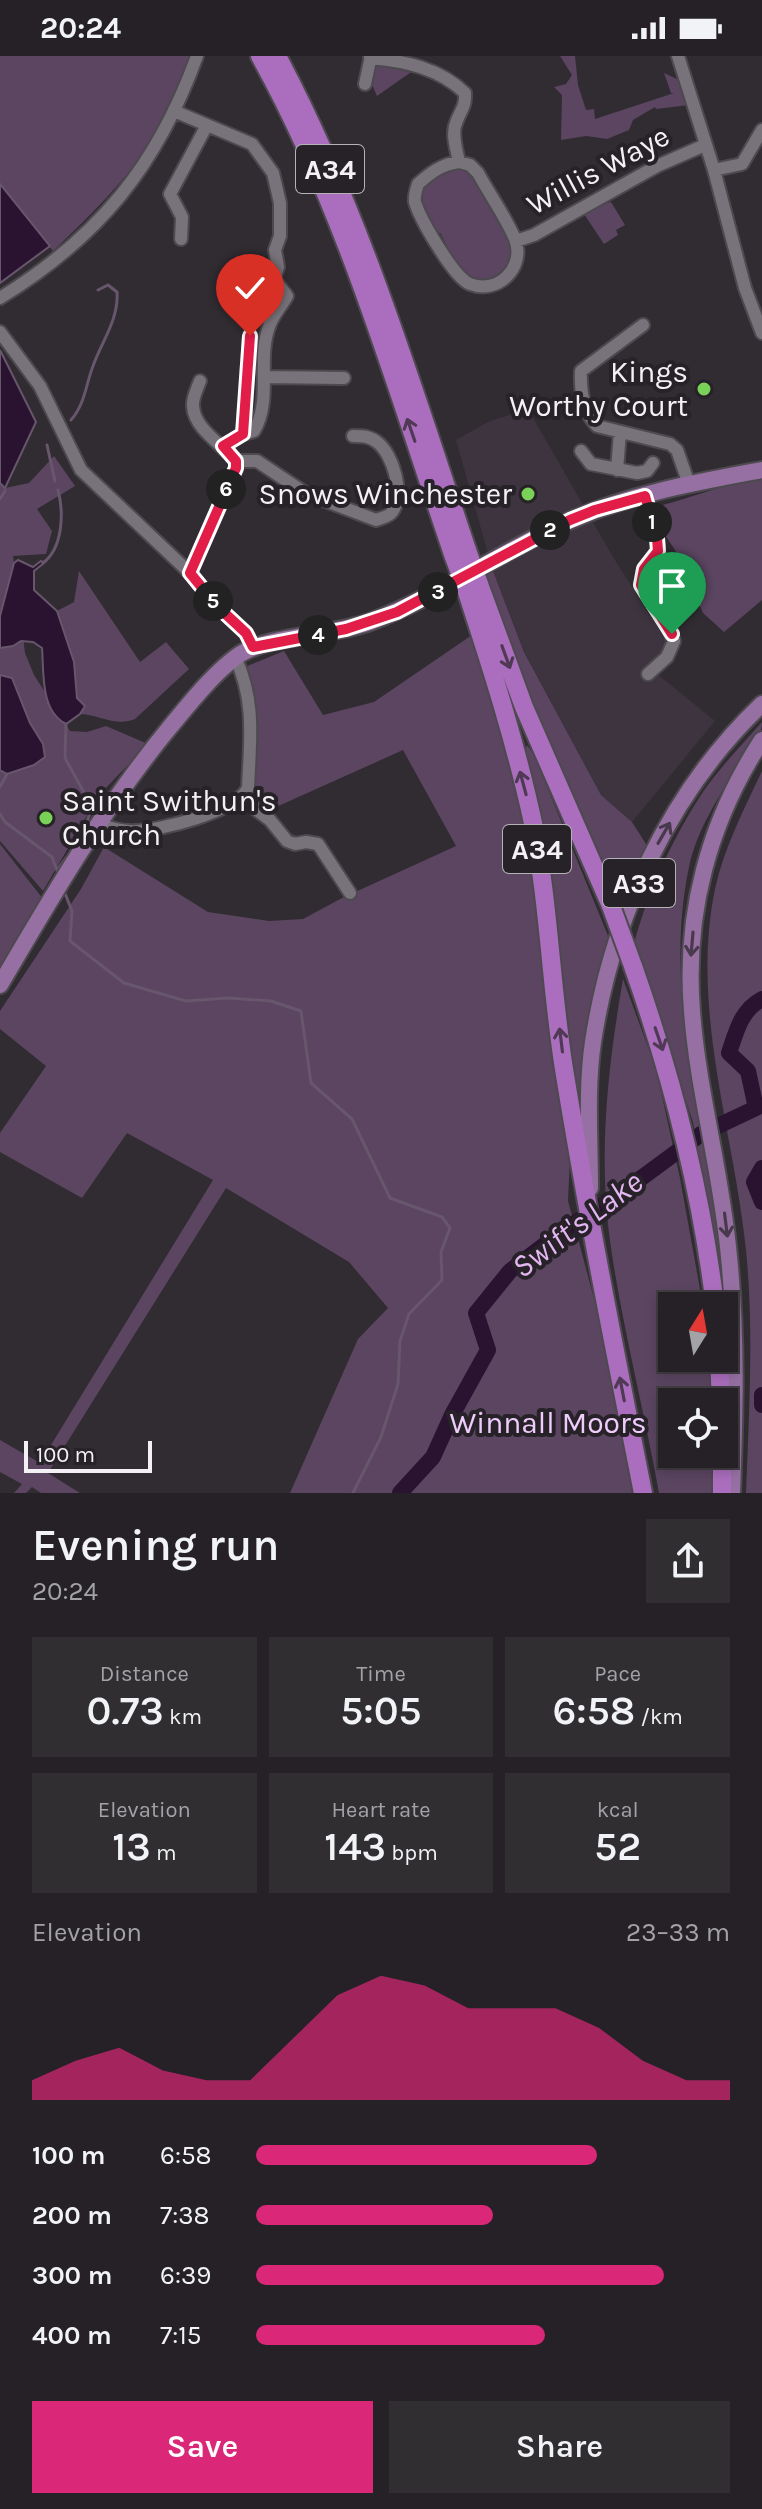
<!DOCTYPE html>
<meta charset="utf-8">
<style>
body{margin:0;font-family:Karla,sans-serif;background:#312e32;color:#f1f3f6;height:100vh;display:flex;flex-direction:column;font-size:30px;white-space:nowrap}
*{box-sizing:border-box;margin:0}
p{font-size:26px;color:#a3a3a7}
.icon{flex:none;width:44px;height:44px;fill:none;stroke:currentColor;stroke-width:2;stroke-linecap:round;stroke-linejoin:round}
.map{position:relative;height:1437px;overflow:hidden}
.details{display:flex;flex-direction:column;background:#252126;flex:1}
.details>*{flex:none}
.needle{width:52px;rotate:11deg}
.controls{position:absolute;left:658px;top:1236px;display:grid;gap:16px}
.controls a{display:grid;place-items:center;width:80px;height:80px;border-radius:0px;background:#252126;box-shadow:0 4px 12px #0003,0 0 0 2px #423e43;font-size:40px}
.scale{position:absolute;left:24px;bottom:20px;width:128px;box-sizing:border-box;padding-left:8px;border:4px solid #f4f1f5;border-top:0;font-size:22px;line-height:28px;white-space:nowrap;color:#f4f1f5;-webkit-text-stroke:6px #272228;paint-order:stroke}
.pin{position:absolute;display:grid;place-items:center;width:68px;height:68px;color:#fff;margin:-82px -34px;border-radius:50% 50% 50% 0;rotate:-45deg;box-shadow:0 0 8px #0007}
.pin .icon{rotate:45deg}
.km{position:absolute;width:40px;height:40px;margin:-20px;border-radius:50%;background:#222;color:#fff;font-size:22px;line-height:40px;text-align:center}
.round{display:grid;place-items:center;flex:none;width:84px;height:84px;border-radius:0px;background:#312e32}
.head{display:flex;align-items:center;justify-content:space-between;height:136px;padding:0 32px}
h1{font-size:44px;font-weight:600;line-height:60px}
.metrics{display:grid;grid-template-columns:repeat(3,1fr);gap:12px;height:136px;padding:8px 32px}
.metrics div{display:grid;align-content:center;border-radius:0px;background:#312e32;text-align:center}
.metrics b{font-size:40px;font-weight:600}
.metrics small{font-size:22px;font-weight:400}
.metrics p{font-size:22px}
.chart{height:224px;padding:16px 32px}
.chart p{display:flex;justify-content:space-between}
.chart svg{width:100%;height:144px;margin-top:8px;fill:#db2777;opacity:.7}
.action{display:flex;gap:16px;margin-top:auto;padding:16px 32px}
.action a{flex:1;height:92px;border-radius:0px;background:#db2777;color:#fff;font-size:32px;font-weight:600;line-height:92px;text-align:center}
.action a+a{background:#312e32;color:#f1f3f6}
ul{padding:0 32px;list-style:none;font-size:26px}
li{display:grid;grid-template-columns:128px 96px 1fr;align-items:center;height:60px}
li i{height:20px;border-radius:10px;background:#db2777}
.status{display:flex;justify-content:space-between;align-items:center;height:56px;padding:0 40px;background:#252126;direction:ltr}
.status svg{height:22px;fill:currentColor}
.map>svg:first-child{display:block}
</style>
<div class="status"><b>20:24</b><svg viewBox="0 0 49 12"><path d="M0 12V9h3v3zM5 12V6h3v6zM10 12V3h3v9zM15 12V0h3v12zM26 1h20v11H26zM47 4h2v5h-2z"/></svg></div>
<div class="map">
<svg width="762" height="1437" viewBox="0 0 762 1437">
<rect width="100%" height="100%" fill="#312c32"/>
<!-- built -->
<path fill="#3d343f" d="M 528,353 L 613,501 L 667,586 L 667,594 L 650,612 L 715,665 L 632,766 L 601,739 L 524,595 L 493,515 L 456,384 L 490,365 Z"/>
<!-- green -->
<path fill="#5b4561" d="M 0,0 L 190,0 C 167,84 114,137 53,195 L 0,128 Z
M 560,0 L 575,0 L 578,29 L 586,54 L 594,53 L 595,63 L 674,37 L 671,37 L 664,17 L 677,23 L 689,49 L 656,53 L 655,51 L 633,64 L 629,74 L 607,83 L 586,80 L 561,84 L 562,39 L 554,31 L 566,28 L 572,19 Z
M 380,7 L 414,14 L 377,40 L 370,24 L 372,12 Z
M 460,111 L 472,117 L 512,186 C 515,208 503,215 488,226 L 466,221 L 447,195 L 447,190 L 440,177 L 436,177 L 419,145 L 420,131 L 445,116 L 446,113 Z
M 609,143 L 607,147 L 611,146 L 625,169 L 616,174 L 618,179 L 604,188 L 584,158 Z
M 54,400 L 75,430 L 37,453 L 52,475 L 46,498 L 13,500 L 25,597 L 34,619 L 70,675 L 87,676 L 106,670 L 148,688 L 99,739 L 43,835 L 0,785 L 0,427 L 5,432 L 29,427 Z
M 762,421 L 762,544 L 724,576 L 703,557 L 677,497 L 663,476 L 657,455 L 659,450 C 694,441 727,427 762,421 Z
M 79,515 L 140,606 L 166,586 L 189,613 L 135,663 C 116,671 100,659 80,658 L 85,650 L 77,642 L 74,606 L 57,555 L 74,546 Z
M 493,515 L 524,596 L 601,739 L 632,766 L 651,796 L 623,858 L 524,636 L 486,520 Z
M 472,579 L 520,731 L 570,1101 L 568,1145 L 601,1269 L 632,1437 L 290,1437 L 358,1283 L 388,1252 L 349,1206 L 226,1132 L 48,1417 L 80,1437 L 41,1437 L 32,1431 L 26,1437 L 14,1437 L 22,1428 L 0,1416 L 0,1384 L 40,1407 L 213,1124 L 127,1077 L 82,1142 L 0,1096 L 0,1077 L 46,1010 L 0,973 L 0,955 L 81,833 L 104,791 L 208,856 L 269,865 L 303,863 L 342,842 L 456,790 L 403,694 L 274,752 L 254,727 C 259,688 260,648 245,611 L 284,595 L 323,659 L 374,646 Z
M 762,666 C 762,682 748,694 739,708 C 719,741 697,773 689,811 C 665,927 697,1037 715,1150 C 718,1175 720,1199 723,1223 L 719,1224 L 693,1066 L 634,888 C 647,838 671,786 699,742 C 717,714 741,690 762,666 Z
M 527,689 L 534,699 L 611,887 L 584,1048 L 578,1050 L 550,809 L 525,695 Z
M 762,715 L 762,1437 L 746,1437 C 749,1356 754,1275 746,1194 C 734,1076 690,953 715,833 C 724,792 744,753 762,715 Z
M 0,788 L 47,848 L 0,929 Z
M 623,923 L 656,1013 L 680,1122 L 703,1250 L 672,1250 L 672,1302 L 711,1302 L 714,1346 L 672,1346 L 672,1398 L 714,1398 L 713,1437 L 659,1437 C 644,1353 622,1270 610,1185 C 598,1097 608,1010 623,923 Z"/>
<!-- water -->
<path fill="#2a1331" stroke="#67566c" stroke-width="2" d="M 0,128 L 50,190 L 0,227 Z
M 0,294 L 36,366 L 5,432 L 0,427 Z
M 18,504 L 33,511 L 41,505 L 44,507 L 34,515 L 34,534 L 57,555 L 74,606 L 77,642 L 85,650 L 80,658 L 66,668 C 40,655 44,616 42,592 L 33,586 L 21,585 L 13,590 L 0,592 L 0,560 L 14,507 Z
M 0,619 L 12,622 L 30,667 L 43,688 L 45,701 L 34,709 L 7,718 L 0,714 Z"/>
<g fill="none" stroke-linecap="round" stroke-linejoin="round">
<!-- stream -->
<path stroke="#67566c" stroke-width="3" d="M 71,364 C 85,348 86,328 93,310 C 102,285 119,263 117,236 L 108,229 L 98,234
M 47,389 L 55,425
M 0,443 L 5,435
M 43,507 C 63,492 64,457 58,434
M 66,668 L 65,702 L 92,751 L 82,780
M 0,731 L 7,718
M 0,758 L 5,766 L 52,801 L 59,820
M 57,814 L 73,793
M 64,835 L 72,855 L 70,885 L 124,927 L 186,945 L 228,942 L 271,945 L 301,955 L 311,1027 L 352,1063 L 390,1142 L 442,1161 L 450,1172 L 441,1196 L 442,1224 L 409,1258 L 400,1285 L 398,1328 L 381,1381 L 353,1437"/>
<!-- river -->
<path stroke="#2a1331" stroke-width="16" d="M 762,1112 L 754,1126 L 762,1146
M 762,1339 L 762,1349
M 400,1437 L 433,1401 L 452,1359 L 488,1294 L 476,1257 L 510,1215 L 564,1174 L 617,1140 L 701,1078 L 756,1052 L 748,1015 L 729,997 C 736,976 741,954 762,943"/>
<!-- minor casing -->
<g stroke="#4d4a4f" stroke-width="16">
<path id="minor" d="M 678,0 L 714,114 L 745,232 L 762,277
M 370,2 C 405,5 439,12 465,37 C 466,51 460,55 456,67 C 451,78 457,95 459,106
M 365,28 L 371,0
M 174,55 L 252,88 L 273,117 L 280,147 L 280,180 L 275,194 L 278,211 L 274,223 L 254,222
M 459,106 L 470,109 L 478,117 C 490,139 505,160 515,183 C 526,211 498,239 470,228 C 454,222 420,163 415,146 C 414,140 416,134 418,128 C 430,117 442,108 459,106 Z
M 714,114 L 742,108 L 762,74
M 181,183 L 182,161 L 170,138 L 206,71
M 516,185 L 534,179 L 657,110 L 705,89
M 0,242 C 99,181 157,110 197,0
M 643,269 L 581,315 C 580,335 584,356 597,370 L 670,388 L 677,394 L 689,428
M 0,276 L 40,330 L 81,414 L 190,517 L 217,550 L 246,577 L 253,591
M 264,321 L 344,322
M 200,325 C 197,333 192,343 193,350 C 194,373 223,389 236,405 L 257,405 L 305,437 L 376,464 C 381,462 389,461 392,456 C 405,438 393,398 377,386 C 369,380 363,380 353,380
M 243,378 L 250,280
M 223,390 L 243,378 L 254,375 C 273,343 256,302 270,268 C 274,258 282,249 287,240 L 274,223
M 581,395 L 591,408 L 637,417 L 647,415 L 653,407
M 617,414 L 620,376
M 645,440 L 657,482 L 658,495 L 644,513 L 641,529 L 666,567 L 674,585 L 667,601 L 648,618
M 190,517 L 236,412 L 236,405
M 241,742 L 270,764 L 287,785 L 295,788 L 306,786 L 318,788 L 350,837
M 98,768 C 109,772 123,776 136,775 C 162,774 235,756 248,732 C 250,685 256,645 235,601"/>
</g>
<!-- major casing -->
<g stroke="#4d4a4f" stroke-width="20">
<path id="major" d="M 0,929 C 52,840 104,751 170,671 C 190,647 211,620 236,601 C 264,579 332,580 370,566 C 440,540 501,495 569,465 C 629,438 698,426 762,414
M 590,1132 C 590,1083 586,1033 593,986 C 612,861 669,736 762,648
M 732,1437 C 735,1359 737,1279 729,1201 C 722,1118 698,1037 692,955 C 684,858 709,765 762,684"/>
</g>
<!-- highway casing -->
<g stroke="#4d4a4f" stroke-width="22">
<path id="highway" d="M 260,0 C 347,157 396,332 454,501
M 277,0 C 360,156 411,327 467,494
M 479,528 L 524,651 L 611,850
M 466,533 C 491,610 516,688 533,767 C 549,848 551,932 564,1013 C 587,1155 615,1296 643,1437
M 633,910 C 672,1021 701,1132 715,1250
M 719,1302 L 721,1346
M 722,1437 L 722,1398"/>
</g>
<!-- minor -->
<use href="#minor" stroke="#78737a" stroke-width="12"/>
<!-- major -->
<use href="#major" stroke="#9770a3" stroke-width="16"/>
<!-- highway -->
<use href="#highway" stroke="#ab6ebe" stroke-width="18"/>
<!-- highway-bridge casing -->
<g stroke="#4d4a4f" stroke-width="22" stroke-linecap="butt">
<path id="highway-bridge" d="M 467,494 L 479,528
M 454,501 L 466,533
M 611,850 L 633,910"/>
</g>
<!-- highway-bridge -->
<use href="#highway-bridge" stroke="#ab6ebe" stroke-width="18"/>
</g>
<!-- one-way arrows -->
<defs><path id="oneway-shaft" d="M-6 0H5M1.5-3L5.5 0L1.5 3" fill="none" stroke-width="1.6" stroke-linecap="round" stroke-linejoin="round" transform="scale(2)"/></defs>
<g stroke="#4f3955">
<use href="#oneway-shaft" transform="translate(411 374) rotate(-109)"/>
<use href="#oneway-shaft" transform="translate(506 601) rotate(70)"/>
<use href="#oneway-shaft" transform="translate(523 727) rotate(-105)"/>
<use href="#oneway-shaft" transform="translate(659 983) rotate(71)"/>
<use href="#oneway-shaft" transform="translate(561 984) rotate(-97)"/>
<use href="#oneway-shaft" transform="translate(622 1333) rotate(-101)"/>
</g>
<g stroke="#49394d">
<use href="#oneway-shaft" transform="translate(664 777) rotate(-60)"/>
<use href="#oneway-shaft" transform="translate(692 888) rotate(95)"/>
<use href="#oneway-shaft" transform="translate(726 1169) rotate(83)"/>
</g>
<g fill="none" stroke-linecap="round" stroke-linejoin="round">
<!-- route casing -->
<g stroke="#fff" stroke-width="16">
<path id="route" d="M 250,280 L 243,378 L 223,390 L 236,405 L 236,412 L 190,517 L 217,550 L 246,577 L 253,591 L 346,573 L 397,556 L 570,464 L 595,454 L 645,440 L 657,482 L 658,495 L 644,513 L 641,529 L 672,578"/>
</g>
<!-- route -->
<use href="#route" stroke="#e11d48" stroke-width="10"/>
</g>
<!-- markers -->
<g fill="#79d157" stroke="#272228" stroke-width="3">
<circle cx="704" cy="333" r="8"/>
<circle cx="528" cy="438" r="8"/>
<circle cx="46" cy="762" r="8"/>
</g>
<g text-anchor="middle" stroke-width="8" stroke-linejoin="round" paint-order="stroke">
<!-- shield labels -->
<g fill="#272228" stroke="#b6b3b8" stroke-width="2">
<rect x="296" y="89" width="68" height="48" rx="6"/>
<rect x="503" y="769" width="68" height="48" rx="6"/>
<rect x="603" y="803" width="72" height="48" rx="6"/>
</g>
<g font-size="28" font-weight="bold" fill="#f4f1f5">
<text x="330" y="123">A34</text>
<text x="537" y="803">A34</text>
<text x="639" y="837">A33</text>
</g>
<!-- street labels -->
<g font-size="30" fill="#f4f1f5" stroke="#272228">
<text transform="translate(598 114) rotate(-28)" y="10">Willis Waye</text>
</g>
<!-- poi labels -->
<g font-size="30" fill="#f4f1f5" stroke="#272228" text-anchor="end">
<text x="688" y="326">Kings<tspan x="688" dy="34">Worthy Court</tspan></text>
<text x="512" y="448">Snows Winchester</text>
<text x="62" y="755" text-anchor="start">Saint Swithun's<tspan x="62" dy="34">Church</tspan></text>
</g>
<!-- park labels -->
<g font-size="30" fill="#f0ccfc" stroke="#272228">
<text x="548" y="1377">Winnall Moors</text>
</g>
<!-- water labels -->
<g font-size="32" font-style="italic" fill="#e4b7f2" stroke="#272228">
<text transform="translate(577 1168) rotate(-37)" y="11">Swift's Lake</text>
</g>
</g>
</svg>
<div class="controls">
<a><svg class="needle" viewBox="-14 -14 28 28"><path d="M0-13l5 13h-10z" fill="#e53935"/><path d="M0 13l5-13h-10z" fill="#a3a3a7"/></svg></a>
<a><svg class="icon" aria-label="locate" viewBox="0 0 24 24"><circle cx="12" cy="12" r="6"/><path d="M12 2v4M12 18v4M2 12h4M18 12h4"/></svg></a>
</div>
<div class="scale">100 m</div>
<div class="pin" style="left:672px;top:578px;background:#1e9e55"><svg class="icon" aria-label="arrive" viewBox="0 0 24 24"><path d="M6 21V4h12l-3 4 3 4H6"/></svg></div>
<div class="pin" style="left:250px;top:280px;background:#d93025"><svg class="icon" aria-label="check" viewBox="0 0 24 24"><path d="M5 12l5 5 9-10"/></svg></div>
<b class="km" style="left:652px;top:466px">1</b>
<b class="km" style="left:550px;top:474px">2</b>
<b class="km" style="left:438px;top:536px">3</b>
<b class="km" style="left:318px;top:579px">4</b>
<b class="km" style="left:213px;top:545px">5</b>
<b class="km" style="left:226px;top:433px">6</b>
</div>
<section class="details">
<div class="head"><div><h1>Evening run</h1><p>20:24</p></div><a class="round"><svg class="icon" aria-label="share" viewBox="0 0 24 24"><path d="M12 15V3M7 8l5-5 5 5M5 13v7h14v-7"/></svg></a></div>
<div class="metrics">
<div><p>Distance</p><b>0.73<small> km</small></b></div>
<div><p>Time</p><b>5:05</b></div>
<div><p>Pace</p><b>6:58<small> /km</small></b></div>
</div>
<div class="metrics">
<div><p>Elevation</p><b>13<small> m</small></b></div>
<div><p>Heart rate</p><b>143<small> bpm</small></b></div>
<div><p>kcal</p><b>52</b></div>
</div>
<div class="chart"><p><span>Elevation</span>23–33 m</p>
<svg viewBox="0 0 160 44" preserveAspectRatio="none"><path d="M0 44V38L10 32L20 28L30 35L40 38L50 38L60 25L70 12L80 6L90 9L100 16L110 16L120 16L130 22L140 32L150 38L160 38V44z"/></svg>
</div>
<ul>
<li><b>100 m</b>6:58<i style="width:72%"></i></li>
<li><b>200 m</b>7:38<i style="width:50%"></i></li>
<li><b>300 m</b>6:39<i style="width:86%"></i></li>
<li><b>400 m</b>7:15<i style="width:61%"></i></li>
</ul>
<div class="action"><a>Save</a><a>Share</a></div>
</section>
